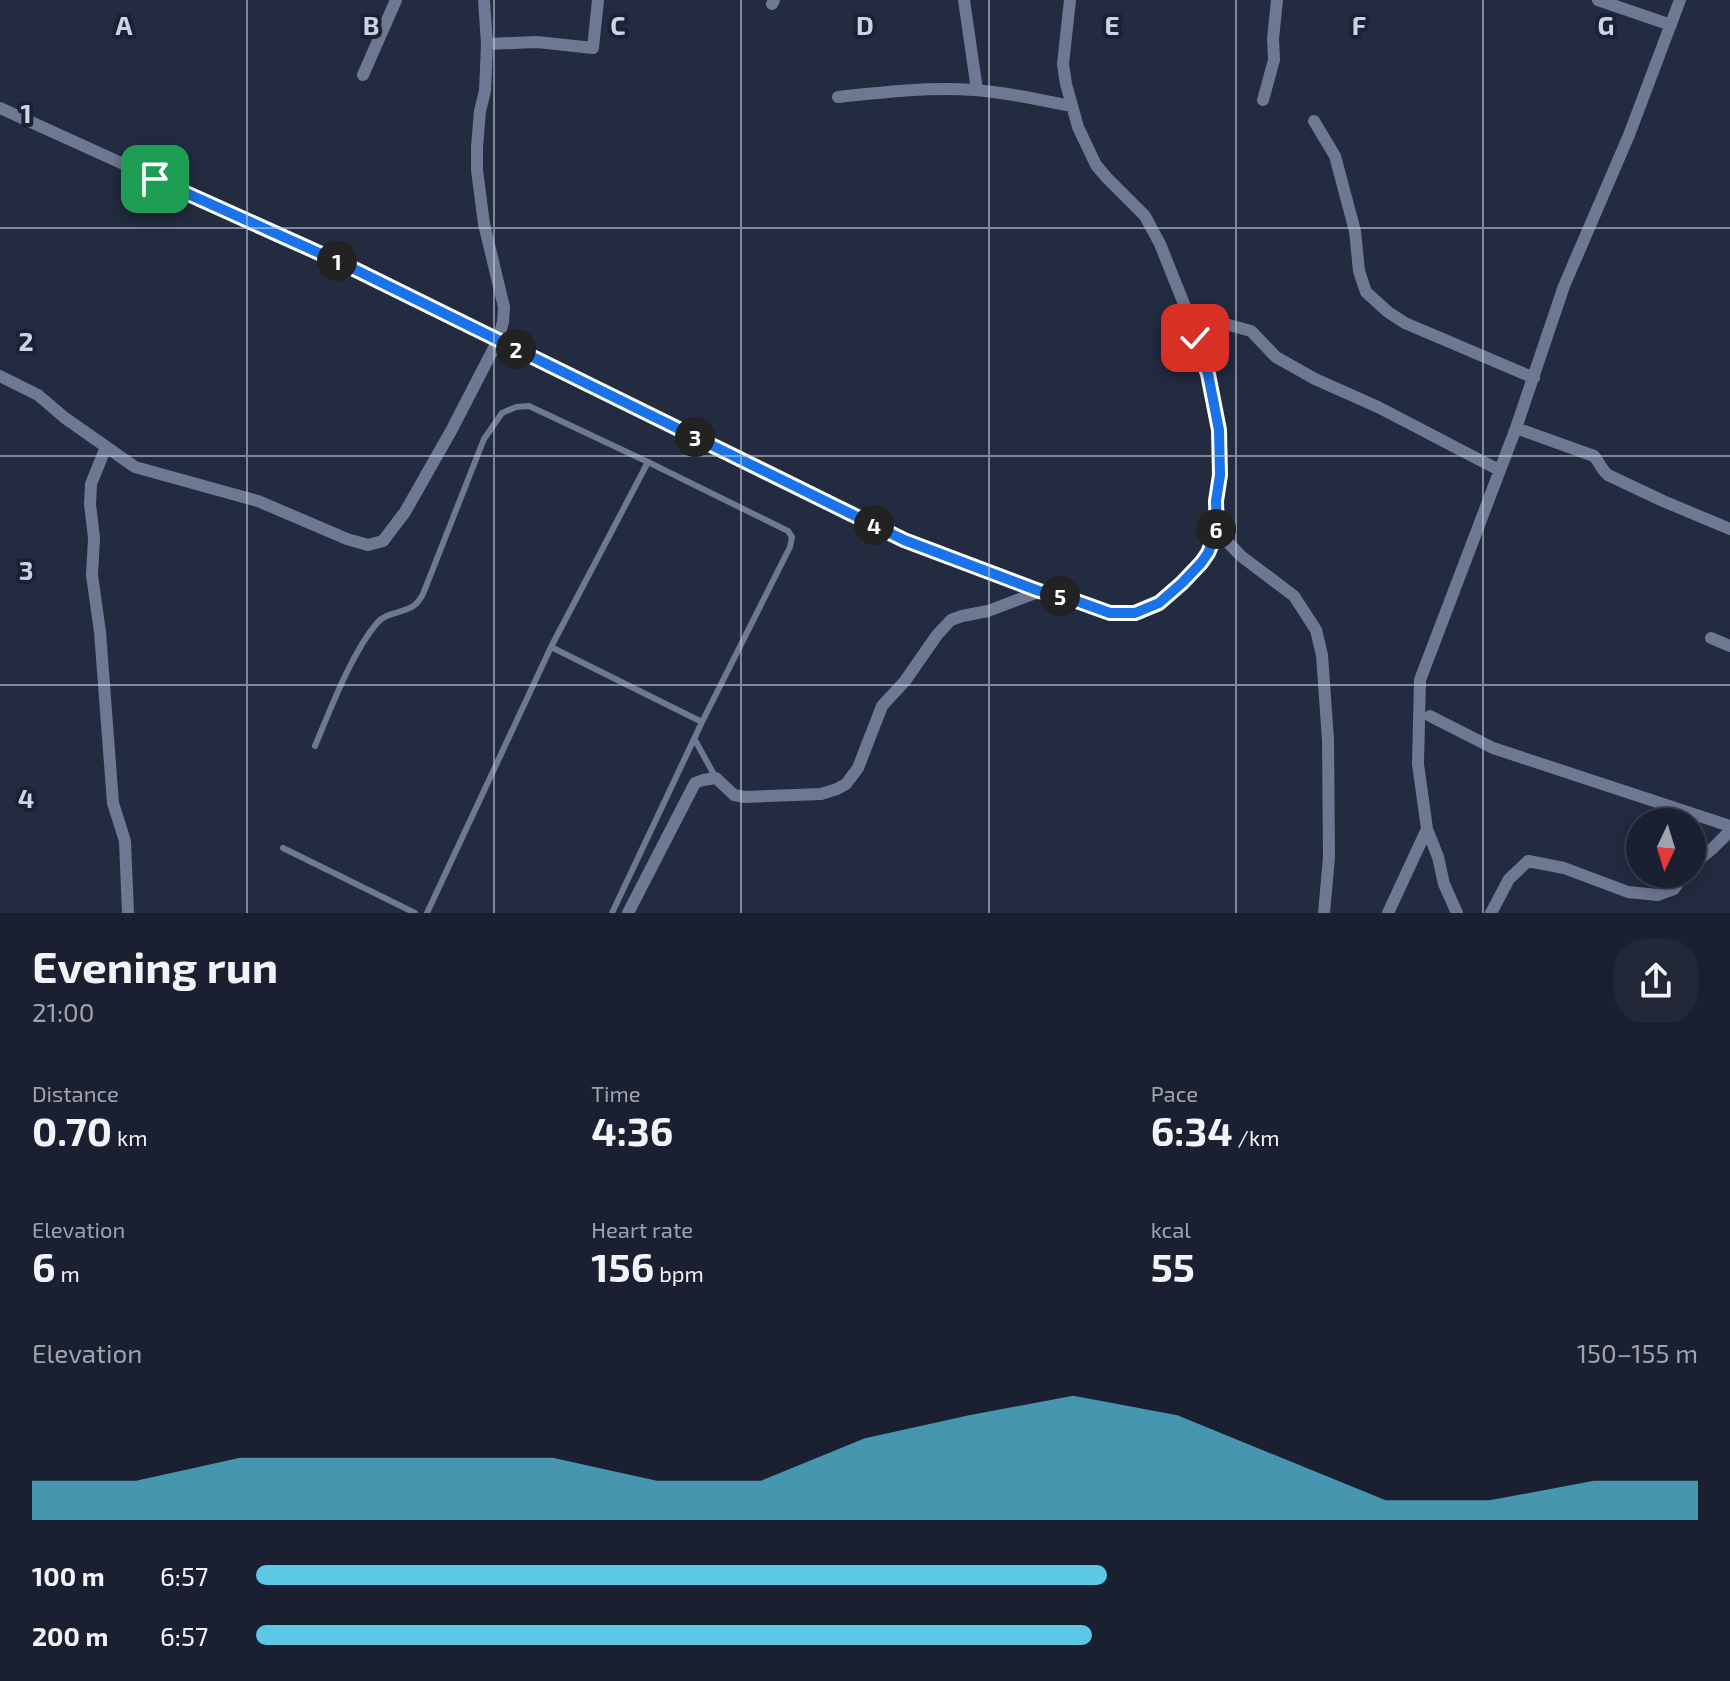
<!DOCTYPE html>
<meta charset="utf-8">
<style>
body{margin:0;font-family:"Exo 2",sans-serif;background:#232839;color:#f1f3f6;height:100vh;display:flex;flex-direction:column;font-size:30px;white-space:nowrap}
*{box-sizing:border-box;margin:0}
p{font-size:26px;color:#9fa3ab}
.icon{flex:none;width:44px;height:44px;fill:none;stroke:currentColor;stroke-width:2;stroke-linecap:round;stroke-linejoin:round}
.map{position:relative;height:913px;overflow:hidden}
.panel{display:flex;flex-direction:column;background:#1a2031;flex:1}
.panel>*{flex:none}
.needle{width:52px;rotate:184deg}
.buttons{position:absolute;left:1626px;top:808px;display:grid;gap:16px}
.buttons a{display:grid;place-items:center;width:80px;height:80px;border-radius:50%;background:#1a2031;box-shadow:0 4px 20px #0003,0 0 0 2px #383e4d;font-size:40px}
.pin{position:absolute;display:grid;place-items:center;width:68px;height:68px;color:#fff;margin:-34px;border-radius:16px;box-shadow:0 4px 12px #0006}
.km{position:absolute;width:40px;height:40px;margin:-20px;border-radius:50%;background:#222;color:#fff;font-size:22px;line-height:40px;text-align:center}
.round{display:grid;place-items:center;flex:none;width:84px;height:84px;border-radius:32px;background:#232839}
.summary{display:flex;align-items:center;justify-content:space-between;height:136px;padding:0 32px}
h1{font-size:44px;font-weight:700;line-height:60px}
.figures{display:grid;grid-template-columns:repeat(3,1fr);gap:12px;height:136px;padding:8px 32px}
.figures div{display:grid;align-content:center}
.figures b{font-size:40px;font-weight:700}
.figures small{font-size:22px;font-weight:400}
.figures p{font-size:22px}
.chart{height:224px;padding:16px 32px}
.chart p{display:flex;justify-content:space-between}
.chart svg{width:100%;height:144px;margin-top:8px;fill:#5bc8e6;opacity:.7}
ul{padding:0 32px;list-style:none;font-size:26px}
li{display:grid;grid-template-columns:128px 96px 1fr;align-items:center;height:60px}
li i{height:20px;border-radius:10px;background:#5bc8e6}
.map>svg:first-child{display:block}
</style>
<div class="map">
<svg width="1730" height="913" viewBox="0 0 1730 913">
<rect width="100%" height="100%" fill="#232b41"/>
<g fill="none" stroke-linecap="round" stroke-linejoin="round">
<!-- service -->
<path stroke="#6e7892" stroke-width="6" d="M 551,647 L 702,722
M 695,740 L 716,778
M 315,746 C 331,708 351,654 377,623 C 387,611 405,614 416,604 C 417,603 423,595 423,594 L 484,439 L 502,413 L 516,407 L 529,406 L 648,462 L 788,531 L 792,537 L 790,547 L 702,722 L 612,913
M 283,848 L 415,913
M 427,913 L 551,647 L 648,462"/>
<!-- minor -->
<path stroke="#6e7892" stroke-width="12" d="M 964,0 L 977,90
M 1598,0 L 1671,25
M 772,4 L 774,0
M 487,44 L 537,42 L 593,48 L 598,0
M 363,75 L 396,0
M 838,97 C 883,92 929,87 974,90 C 1007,92 1039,100 1072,106
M 1263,100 L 1274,60 L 1273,39 L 1277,0
M 0,108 L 348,266 L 904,540 L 1039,591
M 1314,121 L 1335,156 L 1355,231 L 1359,271 L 1366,292 L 1388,312 L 1405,323 L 1534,378
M 1188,314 L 1251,331 L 1276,357 L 1315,379 L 1378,407 L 1499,470
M 0,376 L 38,395 L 65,418 L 135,467 L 258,501 L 347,539 L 368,545 L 383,541 L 405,512 L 451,431 L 498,340 L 503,322 L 504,307 L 484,224 L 477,170 L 477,147 L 480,111 L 485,91 L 487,44 L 484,0
M 1516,428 L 1594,456 C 1600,463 1601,469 1608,475 L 1663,501 L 1730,529
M 106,447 L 91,484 L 90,504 L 94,538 L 92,575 L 100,632 L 113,803 L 125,841 L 128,913
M 1217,531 L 1241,556 L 1294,596 L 1316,630 L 1322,655 L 1328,740 L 1329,857 L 1324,913
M 1711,638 L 1730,646
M 1430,716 L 1493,748 L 1730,826
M 1427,829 L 1438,857 L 1444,884 L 1457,913
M 1692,865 L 1713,848 L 1730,831
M 628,913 L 695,783 L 703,780 L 716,778 L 734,795 L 745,797 L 821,794 L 837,789 L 846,784 L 858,768 L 882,706 L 905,681 L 937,635 L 951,620 L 962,616 L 988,611 L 1041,591 L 1071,599 L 1110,613 L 1135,613 L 1159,603 L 1182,583 L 1208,553 L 1217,531 L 1216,501 L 1220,475 L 1219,430 L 1208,374 L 1188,314 L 1160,244 L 1145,216 L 1107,178 L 1096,165 L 1078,127 L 1066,84 L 1063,64 L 1070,0
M 1388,913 L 1427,829 L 1418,764 L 1420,680 L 1516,428 L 1564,286 L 1629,135 L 1680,0
M 1491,913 L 1509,879 L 1528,861 L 1564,868 L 1628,892 L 1657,895 L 1674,889 L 1684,874"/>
</g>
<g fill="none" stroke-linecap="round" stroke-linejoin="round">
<!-- route casing -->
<g stroke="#fff" stroke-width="16">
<path id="route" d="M 155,179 L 348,266 L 904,540 L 1039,591 L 1071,599 L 1110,613 L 1135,613 L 1159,603 L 1182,583 L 1201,563 L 1208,553 L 1217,531 L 1216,501 L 1220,475 L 1219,430 L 1208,374 L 1195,338"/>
</g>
<!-- route -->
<use href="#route" stroke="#1a73e8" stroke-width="10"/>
</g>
<!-- grid -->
<path fill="none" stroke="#cdd3e1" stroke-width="2" stroke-opacity="0.55" d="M 247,0 L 247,913M 494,0 L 494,913M 741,0 L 741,913M 989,0 L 989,913M 1236,0 L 1236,913M 1483,0 L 1483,913M 0,228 L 1730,228M 0,456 L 1730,456M 0,685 L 1730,685"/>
<g font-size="26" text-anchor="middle" font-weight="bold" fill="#cdd3e1" stroke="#1a2136" stroke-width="8" stroke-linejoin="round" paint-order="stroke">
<text x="124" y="35">A</text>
<text x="371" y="35">B</text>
<text x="618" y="35">C</text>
<text x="865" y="35">D</text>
<text x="1112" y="35">E</text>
<text x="1359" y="35">F</text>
<text x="1606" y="35">G</text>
<text x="26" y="123">1</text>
<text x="26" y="351">2</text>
<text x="26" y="580">3</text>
<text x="26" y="808">4</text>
</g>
</svg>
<div class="buttons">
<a><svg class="needle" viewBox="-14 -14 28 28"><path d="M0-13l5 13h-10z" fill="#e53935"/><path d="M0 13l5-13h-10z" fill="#9fa3ab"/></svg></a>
</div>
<div class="pin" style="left:155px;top:179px;background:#1e9e55"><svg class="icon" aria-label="arrive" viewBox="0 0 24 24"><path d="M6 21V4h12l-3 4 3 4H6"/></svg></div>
<div class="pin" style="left:1195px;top:338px;background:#d93025"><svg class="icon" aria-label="check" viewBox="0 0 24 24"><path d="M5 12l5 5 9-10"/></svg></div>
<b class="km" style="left:337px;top:261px">1</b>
<b class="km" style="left:516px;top:349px">2</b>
<b class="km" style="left:695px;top:437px">3</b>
<b class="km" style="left:874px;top:525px">4</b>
<b class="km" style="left:1060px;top:596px">5</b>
<b class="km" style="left:1216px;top:529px">6</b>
</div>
<section class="panel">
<div class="summary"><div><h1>Evening run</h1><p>21:00</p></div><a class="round"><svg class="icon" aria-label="share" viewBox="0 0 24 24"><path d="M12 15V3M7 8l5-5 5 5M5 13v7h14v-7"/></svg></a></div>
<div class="figures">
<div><p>Distance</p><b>0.70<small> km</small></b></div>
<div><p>Time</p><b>4:36</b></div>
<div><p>Pace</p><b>6:34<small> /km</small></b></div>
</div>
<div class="figures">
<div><p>Elevation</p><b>6<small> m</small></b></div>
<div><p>Heart rate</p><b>156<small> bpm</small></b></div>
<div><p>kcal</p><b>55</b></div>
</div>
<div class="chart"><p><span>Elevation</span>150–155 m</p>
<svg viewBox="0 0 160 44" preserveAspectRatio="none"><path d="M0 44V32L10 32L20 25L30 25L40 25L50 25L60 32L70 32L80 19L90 12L100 6L110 12L120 25L130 38L140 38L150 32L160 32V44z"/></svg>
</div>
<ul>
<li><b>100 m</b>6:57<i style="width:59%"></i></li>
<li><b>200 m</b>6:57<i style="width:58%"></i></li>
</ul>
</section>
